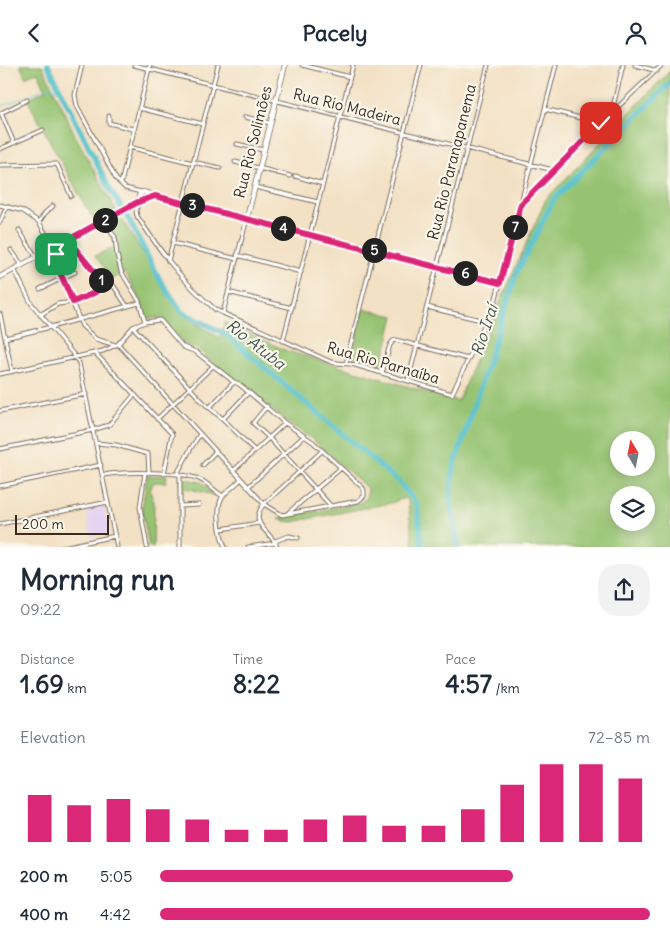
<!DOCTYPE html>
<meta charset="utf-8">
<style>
body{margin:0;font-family:Delius,sans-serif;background:#f2f2f3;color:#1f2937;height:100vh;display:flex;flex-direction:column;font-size:19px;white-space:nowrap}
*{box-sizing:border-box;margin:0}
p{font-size:16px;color:#747a83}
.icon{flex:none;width:28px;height:28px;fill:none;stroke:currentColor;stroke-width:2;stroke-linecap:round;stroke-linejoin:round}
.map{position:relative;height:482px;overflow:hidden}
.drawer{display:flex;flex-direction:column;background:#fff;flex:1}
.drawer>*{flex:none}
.needle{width:32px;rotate:350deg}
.controls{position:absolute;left:610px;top:366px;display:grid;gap:10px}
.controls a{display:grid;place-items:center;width:45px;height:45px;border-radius:50%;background:#fff;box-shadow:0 2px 12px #0003;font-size:25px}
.scale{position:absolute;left:15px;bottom:12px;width:94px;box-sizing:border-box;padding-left:5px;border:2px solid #3b2a1e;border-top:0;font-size:14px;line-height:18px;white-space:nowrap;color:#3b2a1e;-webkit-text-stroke:4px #fbf7ec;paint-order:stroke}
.pin{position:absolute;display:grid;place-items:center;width:42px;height:42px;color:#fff;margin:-21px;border-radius:10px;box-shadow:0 2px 8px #0006}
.km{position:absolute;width:25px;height:25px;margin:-12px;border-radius:50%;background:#222;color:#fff;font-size:14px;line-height:25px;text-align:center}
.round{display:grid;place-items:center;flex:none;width:52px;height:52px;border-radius:20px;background:#f2f2f3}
.head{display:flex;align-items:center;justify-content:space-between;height:85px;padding:0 20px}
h1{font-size:28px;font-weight:700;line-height:38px}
.metrics{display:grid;grid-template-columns:repeat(3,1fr);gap:8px;height:85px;padding:5px 20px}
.metrics div{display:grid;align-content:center}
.metrics b{font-size:25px;font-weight:700}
.metrics small{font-size:14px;font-weight:400}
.metrics p{font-size:14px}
.chart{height:140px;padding:10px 20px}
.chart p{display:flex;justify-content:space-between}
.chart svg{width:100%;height:90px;margin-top:5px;stroke:#db2777;stroke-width:6}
ul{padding:0 20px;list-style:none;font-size:16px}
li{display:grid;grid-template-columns:80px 60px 1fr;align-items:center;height:38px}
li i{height:12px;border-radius:6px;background:#db2777}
header{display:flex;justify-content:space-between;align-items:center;height:65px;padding:0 20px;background:#fff;font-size:22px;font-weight:700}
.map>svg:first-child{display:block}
</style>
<header><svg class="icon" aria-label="back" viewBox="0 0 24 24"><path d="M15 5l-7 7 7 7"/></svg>Pacely<svg class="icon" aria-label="person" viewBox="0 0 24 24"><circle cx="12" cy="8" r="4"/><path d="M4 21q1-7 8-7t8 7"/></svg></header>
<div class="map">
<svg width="670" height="482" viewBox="0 0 670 482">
<rect width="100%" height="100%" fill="#fbf7ec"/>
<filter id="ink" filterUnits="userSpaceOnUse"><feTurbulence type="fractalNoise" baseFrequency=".02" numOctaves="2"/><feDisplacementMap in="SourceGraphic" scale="10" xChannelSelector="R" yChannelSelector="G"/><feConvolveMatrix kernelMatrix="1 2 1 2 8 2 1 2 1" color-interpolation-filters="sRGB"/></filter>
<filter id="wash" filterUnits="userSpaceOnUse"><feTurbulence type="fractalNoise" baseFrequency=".0096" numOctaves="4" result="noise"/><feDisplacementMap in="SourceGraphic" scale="20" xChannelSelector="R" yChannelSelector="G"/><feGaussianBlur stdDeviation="1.12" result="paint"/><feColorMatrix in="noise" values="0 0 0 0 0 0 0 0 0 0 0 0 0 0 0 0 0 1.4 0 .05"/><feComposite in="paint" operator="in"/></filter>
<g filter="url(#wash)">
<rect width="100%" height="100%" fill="#f3e1c5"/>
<!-- built -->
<path fill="#e4d3f1" d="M 104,441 L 110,468 L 91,472 L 86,445 Z"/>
<!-- green -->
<path fill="#95c371" stroke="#687648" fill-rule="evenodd" d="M 20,0 L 42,0 L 76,72 L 113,140 L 180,248 L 220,273 L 225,257 L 287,286 L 458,336 L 495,249 L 546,134 L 670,6 L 670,482 L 413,482 L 408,436 L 405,433 L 391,438 L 292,457 L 285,456 L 279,453 L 360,438 L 366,434 L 368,426 L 366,422 L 312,374 L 287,357 L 239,316 L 232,313 L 197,284 L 185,280 L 162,252 L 147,254 L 142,238 L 125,207 L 113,214 L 95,191 L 116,181 L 110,168 L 96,156 L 84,139 L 27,34 L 46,25 L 38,7 L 31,9 L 26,13 ZM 619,375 L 646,375 L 646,402 L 619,402 ZM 619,430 L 646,430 L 646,458 L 619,458 Z
M 364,244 L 394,251 L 382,300 L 352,293 Z
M 167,410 L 166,417 L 156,417 L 153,418 L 150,426 L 154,437 L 153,482 L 149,482 L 142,444 L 147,411 Z
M 181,413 L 201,417 L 218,431 L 181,422 Z"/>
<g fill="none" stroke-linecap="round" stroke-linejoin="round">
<!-- stream -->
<path stroke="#54c1cc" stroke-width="1" d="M 0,42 L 46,23 L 59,24"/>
<!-- river -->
<path stroke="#54c1cc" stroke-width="5.5" d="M 48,0 L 109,123 L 129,155 L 160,215 L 182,247 L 225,269 L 400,418 L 417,440 L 422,482
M 458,482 L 450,433 L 453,405 L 517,207 L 554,134 L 670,18"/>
</g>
</g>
<g filter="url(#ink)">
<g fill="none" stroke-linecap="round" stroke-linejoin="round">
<!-- minor casing -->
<g stroke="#7b6a58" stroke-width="5">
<path id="minor" d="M 82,0 L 75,30 L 77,41 L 116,114 L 125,123 L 141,127
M 134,0 L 553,105
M 302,0 L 350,12
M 635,0 L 657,6
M 139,43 L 203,59
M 545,44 L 600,58
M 612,46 L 623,0
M 1,48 L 14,78
M 1,48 L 27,35
M 109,51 L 109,58 L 133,64
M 245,52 L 270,58
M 237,79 L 263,85
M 129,82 L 193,98
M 0,84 L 43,65
M 193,97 L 220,103
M 235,97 L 290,111
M 0,100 L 57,99 L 71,131
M 295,111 L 323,119
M 121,118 L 150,0
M 255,122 L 318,137
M 138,137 L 136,146 L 137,151 C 161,187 182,217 216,245 L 331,297 C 339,299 347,298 355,300 L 452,329 L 495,237 L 521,139 L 601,58 L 662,0
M 521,138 L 556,0
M 0,140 L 23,146 L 39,157 L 55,185 L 58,203 L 82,261 L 96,274 L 115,280
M 0,157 L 7,141
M 39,157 L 45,148 L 53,141
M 19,165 L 36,192
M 111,167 L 115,172 L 117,190 L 121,206 L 139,236 L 145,257
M 69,175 L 105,220
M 173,178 L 237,194
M 11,185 L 22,200
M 237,190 L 301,207
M 168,196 L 218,0
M 14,204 L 31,238 L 73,289 L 79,298 L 117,482
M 40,224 L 75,207
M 228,227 L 292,243
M 427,242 L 485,256
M 223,248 L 247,153 L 500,218
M 0,249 L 12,307
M 40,250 L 58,239 L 73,237 L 93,228 L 111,217 L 127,241
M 133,262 L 203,337 L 223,354 L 255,386
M 5,273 L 51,262 L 139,238
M 283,276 L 353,0
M 95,288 L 172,369 L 164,409
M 346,298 L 421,0
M 382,308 L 390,280 L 393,276 L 396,275 L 468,294
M 0,309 L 103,286 L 118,279 L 133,262 L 145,257 L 160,255 L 183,282 L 196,287 L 234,317 L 239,319 L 285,358 L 313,377 L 362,422 L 364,425 L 364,431 L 358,436 L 282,450 L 264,439 L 118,279
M 408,316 L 488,0
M 267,341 L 253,358 L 269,373 L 330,440
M 210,342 L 234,317
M 0,346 L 86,329
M 157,354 L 213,301
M 223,354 L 249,327
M 96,378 L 116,380 L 148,389 L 149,408
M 0,384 L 93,365 L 109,360 L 134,330
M 203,400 L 216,386
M 233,406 L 285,358
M 145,408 L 140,442 L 147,482
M 177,409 L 191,383 L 200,369
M 103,410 C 123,406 183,406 201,415 C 209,419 215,427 223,431
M 180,411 L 180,482
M 0,421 L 101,400
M 248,422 L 304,371
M 180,441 L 199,440
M 288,448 L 341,403
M 0,459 L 108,437
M 221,464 L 259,458
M 275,476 L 289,471 L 298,473
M 63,482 L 115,471
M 225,482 C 220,471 215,441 223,431 C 228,425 236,420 241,414
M 248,482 L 276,478
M 277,482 C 272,466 247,460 264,439 L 322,386"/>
</g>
<!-- tertiary casing -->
<g stroke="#7b6a58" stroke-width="6">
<path id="tertiary" d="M 138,137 L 140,128 L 144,127 L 155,131 L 247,153 L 285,0
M 0,212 L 146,133"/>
</g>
<!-- minor -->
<use href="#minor" stroke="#fff" stroke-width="3"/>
<!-- tertiary -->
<use href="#tertiary" stroke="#fff" stroke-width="4.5"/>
</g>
</g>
<g fill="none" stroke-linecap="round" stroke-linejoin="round" filter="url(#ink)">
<!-- route casing -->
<g stroke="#fff" stroke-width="10">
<path id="route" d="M 56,189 L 58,203 L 73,237 L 94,228 L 105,220 L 68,175 L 138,137 L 155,131 L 500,218 L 521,139 L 601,58"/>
</g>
<!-- route -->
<use href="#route" stroke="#db2777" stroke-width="6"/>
</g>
<g text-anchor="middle" stroke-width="4.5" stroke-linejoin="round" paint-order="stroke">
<!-- street labels -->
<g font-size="15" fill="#3b2a1e" stroke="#fbf7ec">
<text transform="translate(347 42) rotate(14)" y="5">Rua Rio Madeira</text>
<text transform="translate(253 77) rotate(-76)" y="5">Rua Rio Solimões</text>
<text transform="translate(452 97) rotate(-76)" y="5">Rua Rio Paranapanema</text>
<text transform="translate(383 298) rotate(16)" y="5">Rua Rio Parnaíba</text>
</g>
<!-- water labels -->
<g font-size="16" font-style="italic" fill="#425752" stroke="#fbf7ec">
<text transform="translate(484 265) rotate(-72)" y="6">Rio Iraí</text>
<text transform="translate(256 279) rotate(38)" y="6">Rio Atuba</text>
</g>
</g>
</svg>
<div class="controls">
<a><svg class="needle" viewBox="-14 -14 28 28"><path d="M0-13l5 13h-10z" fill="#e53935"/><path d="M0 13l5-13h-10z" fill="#747a83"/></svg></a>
<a><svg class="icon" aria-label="layers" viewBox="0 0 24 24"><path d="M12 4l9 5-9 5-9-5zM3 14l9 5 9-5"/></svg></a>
</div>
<div class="scale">200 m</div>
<div class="pin" style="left:56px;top:189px;background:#1e9e55"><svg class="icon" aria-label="arrive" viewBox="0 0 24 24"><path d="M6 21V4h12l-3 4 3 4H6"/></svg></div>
<div class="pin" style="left:601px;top:58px;background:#d93025"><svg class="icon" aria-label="check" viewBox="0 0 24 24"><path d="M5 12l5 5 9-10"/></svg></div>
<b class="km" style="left:101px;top:215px">1</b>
<b class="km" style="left:105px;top:155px">2</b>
<b class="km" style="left:192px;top:140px">3</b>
<b class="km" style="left:283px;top:163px">4</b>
<b class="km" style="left:374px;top:185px">5</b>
<b class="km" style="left:465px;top:208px">6</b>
<b class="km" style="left:515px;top:162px">7</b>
</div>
<section class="drawer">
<div class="head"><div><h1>Morning run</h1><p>09:22</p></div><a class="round"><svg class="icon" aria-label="share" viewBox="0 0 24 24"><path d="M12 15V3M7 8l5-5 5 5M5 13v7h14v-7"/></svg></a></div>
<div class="metrics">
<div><p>Distance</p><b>1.69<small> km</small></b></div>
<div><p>Time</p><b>8:22</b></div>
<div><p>Pace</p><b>4:57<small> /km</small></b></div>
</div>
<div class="chart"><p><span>Elevation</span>72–85 m</p>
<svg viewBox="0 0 160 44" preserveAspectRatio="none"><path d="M5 44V21M15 44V26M25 44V23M35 44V28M45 44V33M55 44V38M65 44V38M75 44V33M85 44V31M95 44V36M105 44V36M115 44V28M125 44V16M135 44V6M145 44V6M155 44V13"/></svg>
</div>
<ul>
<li><b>200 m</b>5:05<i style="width:72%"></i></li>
<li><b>400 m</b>4:42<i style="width:100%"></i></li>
</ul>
</section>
